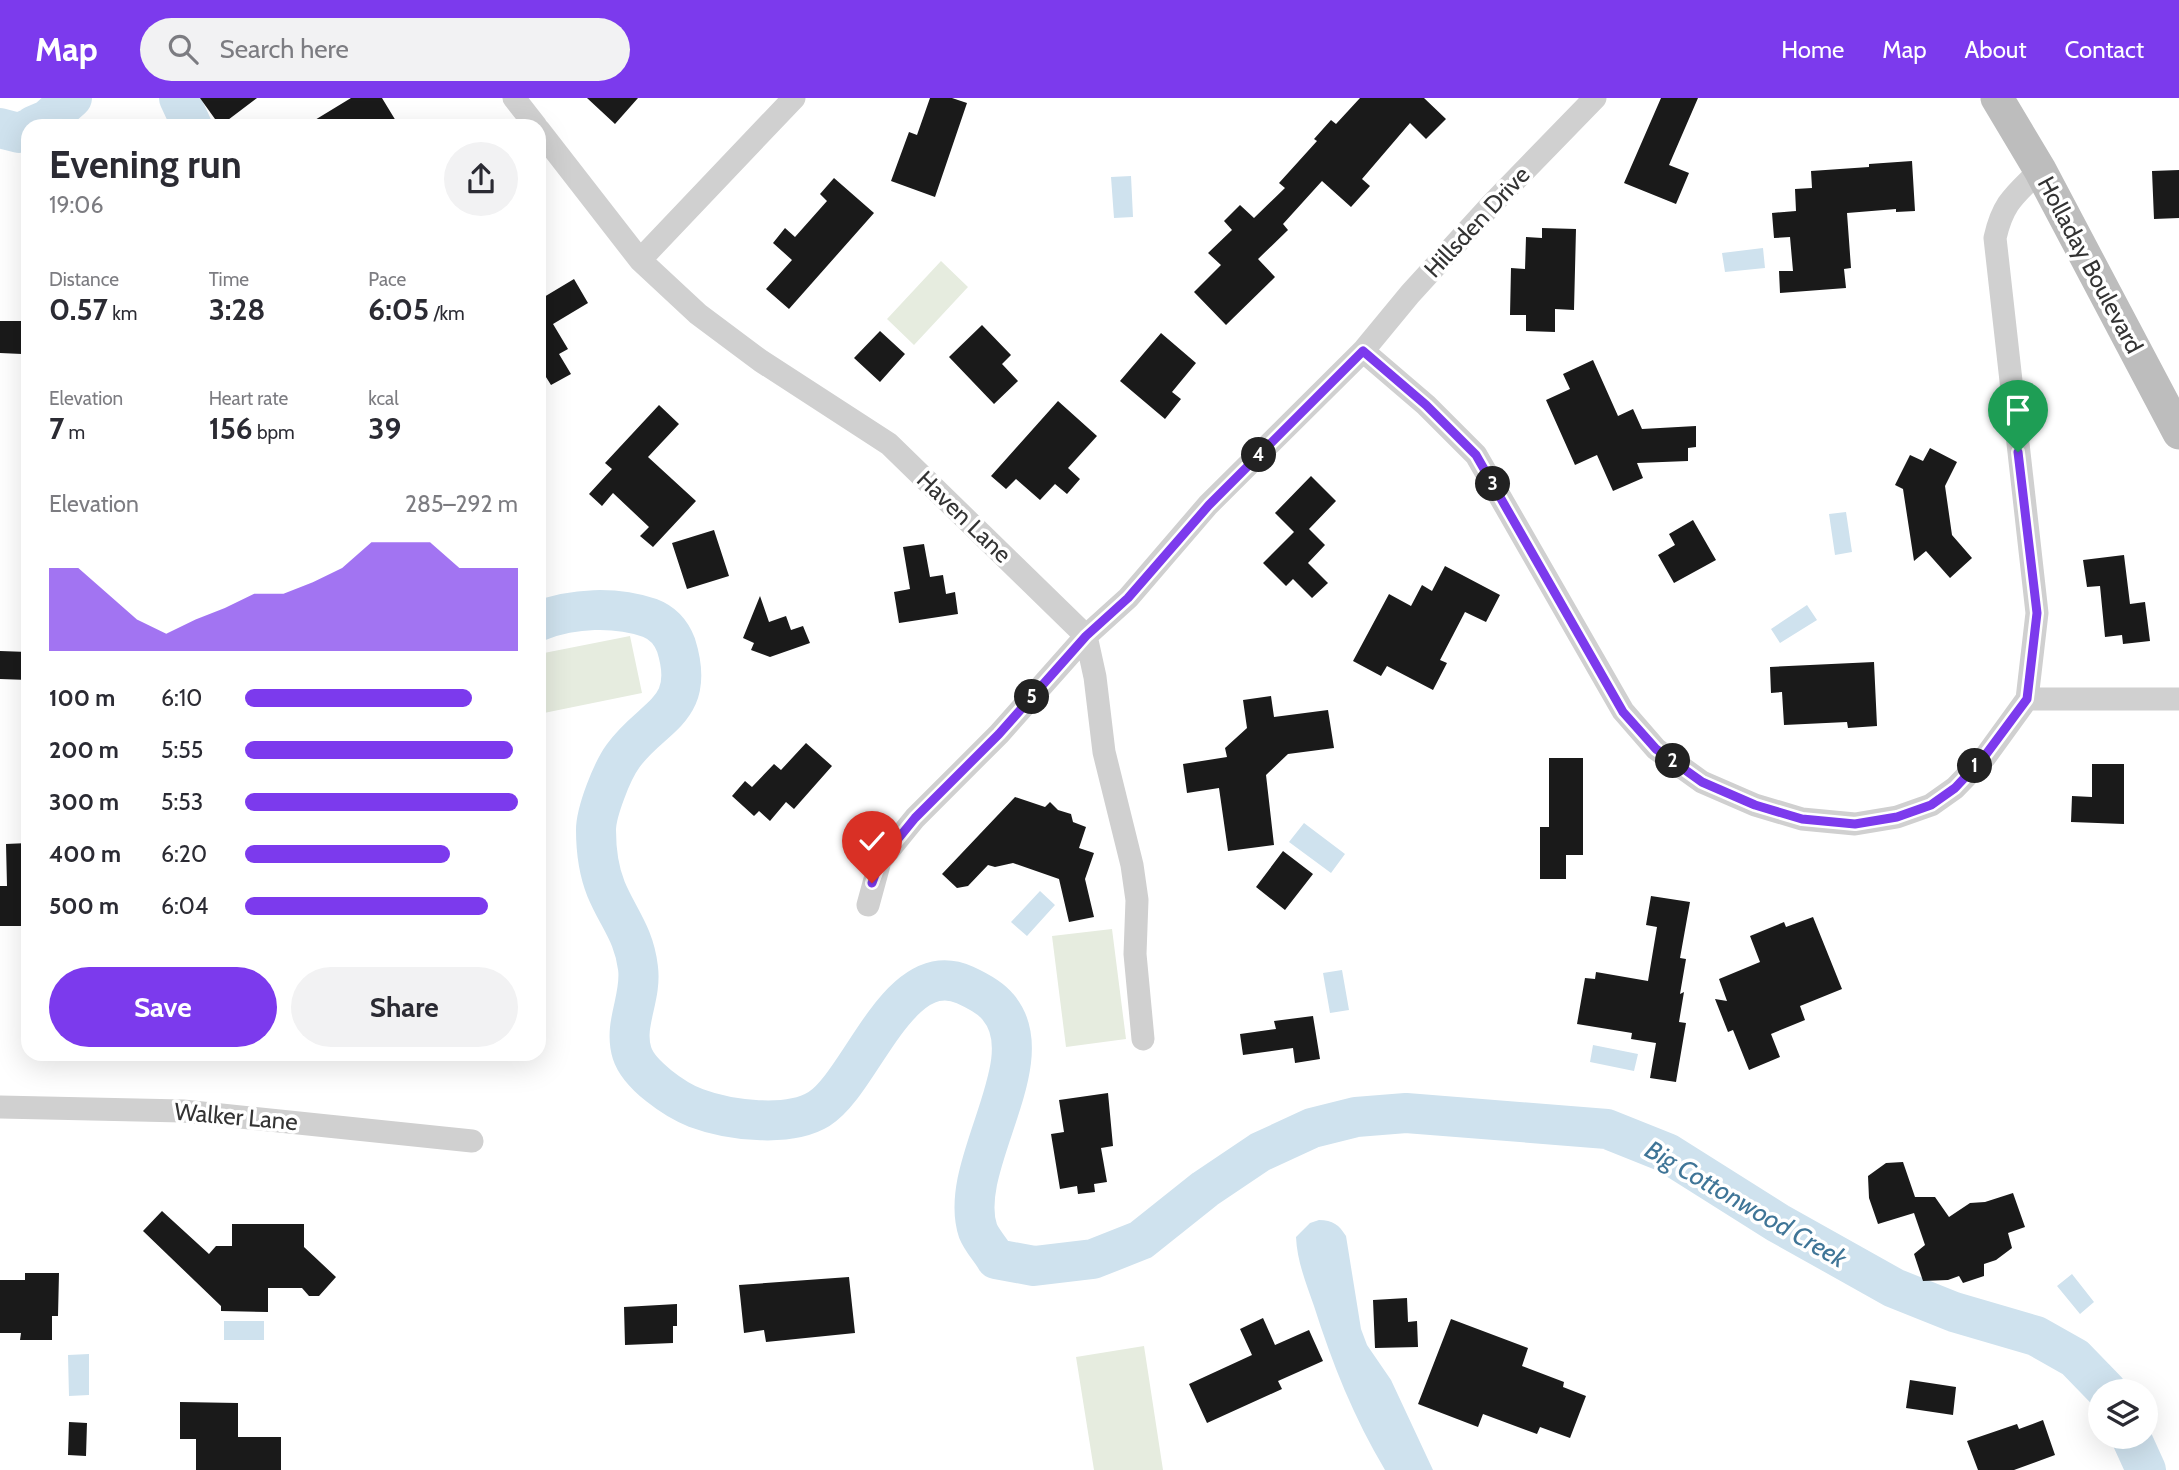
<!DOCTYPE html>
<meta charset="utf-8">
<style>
body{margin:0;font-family:Cabin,sans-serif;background:#f2f2f3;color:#2b2b33;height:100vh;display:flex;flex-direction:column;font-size:26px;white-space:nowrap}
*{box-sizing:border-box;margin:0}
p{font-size:23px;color:#7c7c81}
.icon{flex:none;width:38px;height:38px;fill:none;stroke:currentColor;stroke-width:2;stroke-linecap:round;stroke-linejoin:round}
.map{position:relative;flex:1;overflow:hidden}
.details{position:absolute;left:21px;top:21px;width:525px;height:942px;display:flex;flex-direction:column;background:#fff;border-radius:21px;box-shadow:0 7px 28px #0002}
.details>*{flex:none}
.tools{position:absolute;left:2088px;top:1281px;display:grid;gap:14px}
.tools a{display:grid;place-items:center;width:70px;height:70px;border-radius:50%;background:#fff;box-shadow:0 7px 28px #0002;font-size:35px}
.pin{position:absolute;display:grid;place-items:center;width:60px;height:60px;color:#fff;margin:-72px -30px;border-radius:50% 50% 50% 0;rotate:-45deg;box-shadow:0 0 7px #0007}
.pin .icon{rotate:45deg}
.km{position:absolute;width:35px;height:35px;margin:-18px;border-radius:50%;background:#222;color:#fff;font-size:19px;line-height:35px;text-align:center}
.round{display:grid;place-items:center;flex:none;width:74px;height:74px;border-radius:37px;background:#f2f2f3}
.overview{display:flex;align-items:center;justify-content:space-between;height:119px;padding:0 28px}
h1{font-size:38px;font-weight:700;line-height:52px}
.stats{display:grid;grid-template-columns:repeat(3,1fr);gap:10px;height:119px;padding:7px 28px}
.stats div{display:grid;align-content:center}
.stats b{font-size:30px;font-weight:700}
.stats small{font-size:19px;font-weight:400}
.stats p{font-size:19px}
.chart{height:196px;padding:14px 28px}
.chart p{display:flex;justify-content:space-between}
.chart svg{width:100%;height:126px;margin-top:7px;fill:#7c3aed;opacity:.7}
.action{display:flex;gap:14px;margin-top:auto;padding:14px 28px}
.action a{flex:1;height:80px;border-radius:42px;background:#7c3aed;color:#fff;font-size:28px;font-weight:700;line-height:80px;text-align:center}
.action a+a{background:#f2f2f3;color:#2b2b33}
ul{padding:0 28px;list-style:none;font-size:23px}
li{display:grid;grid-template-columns:112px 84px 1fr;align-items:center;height:52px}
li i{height:18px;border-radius:9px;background:#7c3aed}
header{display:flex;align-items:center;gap:42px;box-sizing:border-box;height:98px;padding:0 35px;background:#7c3aed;color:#fff}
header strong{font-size:33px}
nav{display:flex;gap:38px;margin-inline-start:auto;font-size:24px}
.search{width:490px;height:63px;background:#f2f2f3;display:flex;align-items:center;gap:18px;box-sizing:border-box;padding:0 24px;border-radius:38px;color:#7c7c81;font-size:26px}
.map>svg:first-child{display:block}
</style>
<header>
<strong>Map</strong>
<div class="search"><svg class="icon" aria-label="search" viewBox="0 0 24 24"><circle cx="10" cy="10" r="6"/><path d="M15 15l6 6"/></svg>Search here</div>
<nav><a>Home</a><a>Map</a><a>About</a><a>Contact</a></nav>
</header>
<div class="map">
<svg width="2179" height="1372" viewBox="0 0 2179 1372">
<rect width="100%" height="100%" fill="#fff"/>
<!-- green -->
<path fill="#e6ecdf" d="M 941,163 L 968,189 L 914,247 L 887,221 Z
M 630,538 L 642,595 L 539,616 L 539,556 Z
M 1112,831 L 1126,941 L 1066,949 L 1052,838 Z
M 1144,1248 L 1163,1372 L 1094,1372 L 1076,1259 Z"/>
<!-- water -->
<path fill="#cfe2ee" d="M 1131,78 L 1133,119 L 1114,120 L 1111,79 Z
M 1763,150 L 1765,170 L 1725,174 L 1722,155 Z
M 1846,414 L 1852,454 L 1835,457 L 1829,416 Z
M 1807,507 L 1817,522 L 1780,545 L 1771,531 Z
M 1304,725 L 1345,756 L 1331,775 L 1289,744 Z
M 1040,793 L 1055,807 L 1027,838 L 1011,824 Z
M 1342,872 L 1349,912 L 1330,915 L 1323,875 Z
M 1593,947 L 1638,956 L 1634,973 L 1590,964 Z
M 1319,1122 C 1333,1122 1339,1127 1346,1138 L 1361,1231 L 1367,1247 L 1391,1282 L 1433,1372 L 1385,1372 C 1354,1320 1332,1265 1314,1208 C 1306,1185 1297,1163 1296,1139 L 1310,1125 Z
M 2072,1176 L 2094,1204 L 2080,1216 L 2057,1188 Z
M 224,1223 L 264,1223 L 264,1242 L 224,1242 Z
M 89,1256 L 89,1297 L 69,1298 L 68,1257 Z"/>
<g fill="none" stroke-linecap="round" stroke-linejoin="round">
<!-- river -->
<path stroke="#cfe2ee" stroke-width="40" d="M 179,0 L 192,28
M 33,28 L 47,22 L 72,0
M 0,30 L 19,35 L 28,31
M 539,523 C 573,510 615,508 650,520 C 663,525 671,534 676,547 C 697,614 652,617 623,658 C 612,673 596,714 596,732 C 596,753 598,771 606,791 C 618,820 634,836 638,870 C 642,900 623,926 632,955 C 639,977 675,1002 696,1010 C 728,1022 788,1030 819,1011 C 862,984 898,857 965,887 C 976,892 990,899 998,909 C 1045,963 956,1068 978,1133 C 982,1143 991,1152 996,1161 L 1034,1168 L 1093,1161 L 1141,1142 L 1205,1091 L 1260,1054 L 1312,1030 L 1356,1019 L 1406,1015 L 1607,1031 L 1667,1055 L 1778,1125 L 1894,1190 L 1954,1214 L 2036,1238 L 2075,1260 L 2107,1293
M 2131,1339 L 2146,1372"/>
</g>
<!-- building -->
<path fill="#1a1a1a" d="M 200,0 L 257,0 L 220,28 Z
M 351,0 L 382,0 L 399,28 L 305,28 Z
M 587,0 L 638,0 L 615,26 Z
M 930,0 L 952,0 L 967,5 L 935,99 L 891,83 L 909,34 L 917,37 Z
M 1360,0 L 1424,0 L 1446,21 L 1426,41 L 1410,25 L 1362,81 L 1370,88 L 1351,109 L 1322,83 L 1283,126 L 1288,132 L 1258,161 L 1275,179 L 1226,227 L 1194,194 L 1221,167 L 1208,155 L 1232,132 L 1224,123 L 1240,107 L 1254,120 L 1285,90 L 1279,85 L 1317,43 L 1314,41 L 1331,22 L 1336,26 Z
M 1661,0 L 1698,0 L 1669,67 L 1689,75 L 1676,106 L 1624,85 Z
M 1912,63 L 1915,113 L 1896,114 L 1896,111 L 1847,115 L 1851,170 L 1844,171 L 1846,190 L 1780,195 L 1779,173 L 1793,173 L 1790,139 L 1774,140 L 1772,115 L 1796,113 L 1795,91 L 1812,90 L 1811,73 L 1869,69 L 1869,66 Z
M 2179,72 L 2179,120 L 2154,121 L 2152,73 Z
M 834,80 L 874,115 L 789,211 L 766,191 L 792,162 L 773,145 L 785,130 L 795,139 L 827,103 L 820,96 Z
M 1542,130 L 1576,131 L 1574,212 L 1555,211 L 1555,234 L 1526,233 L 1526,217 L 1510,217 L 1511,170 L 1525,171 L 1526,139 L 1542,140 Z
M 574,181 L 588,205 L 553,226 L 568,251 L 559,256 L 571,276 L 551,287 L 539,268 L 539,202 Z
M 0,223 L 22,223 L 22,256 L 0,255 Z
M 982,227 L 1011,257 L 1002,266 L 1018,283 L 994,306 L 949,259 Z
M 880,233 L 905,256 L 880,284 L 854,260 Z
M 1161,235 L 1196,265 L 1172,294 L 1181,301 L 1165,321 L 1120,283 Z
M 1593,262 L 1618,318 L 1633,311 L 1642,331 L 1696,328 L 1696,349 L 1688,350 L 1688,363 L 1637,365 L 1643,380 L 1613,393 L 1597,357 L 1575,367 L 1546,302 L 1570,291 L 1563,276 Z
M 1058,303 L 1097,338 L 1068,370 L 1080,381 L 1067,396 L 1055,386 L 1040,402 L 1016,381 L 1006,391 L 991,378 Z
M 659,307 L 679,326 L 648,359 L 696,403 L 653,449 L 640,438 L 649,429 L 613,395 L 602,408 L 589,396 L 612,371 L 605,365 Z
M 1930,350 L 1957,364 L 1945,388 L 1952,437 L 1972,460 L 1950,480 L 1926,453 L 1914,463 L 1903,391 L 1895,387 L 1910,357 L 1923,363 Z
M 1311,378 L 1336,403 L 1309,431 L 1325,447 L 1308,465 L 1328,485 L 1312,500 L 1293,481 L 1286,488 L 1263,465 L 1294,434 L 1275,415 Z
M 1693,422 L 1716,462 L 1674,485 L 1658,457 L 1675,447 L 1669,436 Z
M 714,432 L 729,478 L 687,491 L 672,445 Z
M 924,446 L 930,479 L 943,477 L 946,496 L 955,494 L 958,516 L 899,525 L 894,494 L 910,491 L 903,449 Z
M 2124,457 L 2130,506 L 2145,504 L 2150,543 L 2123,546 L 2122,537 L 2105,539 L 2100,488 L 2087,489 L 2083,462 Z
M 1445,468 L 1500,497 L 1486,524 L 1465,514 L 1440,562 L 1447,565 L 1433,592 L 1387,568 L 1381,578 L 1353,563 L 1389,496 L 1411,508 L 1422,487 L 1432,493 Z
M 760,498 L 769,524 L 786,518 L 791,532 L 803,528 L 810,545 L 770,559 L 751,552 L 754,545 L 743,540 Z
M 0,553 L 28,554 L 28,582 L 0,581 Z
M 1874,564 L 1877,628 L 1848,630 L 1847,624 L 1784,627 L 1782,594 L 1771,595 L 1770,569 Z
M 1271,598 L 1274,619 L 1328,612 L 1334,650 L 1288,656 L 1266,677 L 1274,747 L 1228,753 L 1219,690 L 1187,695 L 1183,666 L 1227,659 L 1225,650 L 1247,630 L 1243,602 Z
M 806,645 L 832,668 L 794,711 L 786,704 L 770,723 L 759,713 L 754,718 L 732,698 L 745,683 L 752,689 L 774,666 L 781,672 Z
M 1549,660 L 1583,660 L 1583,757 L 1566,757 L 1566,781 L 1540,781 L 1540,729 L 1549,729 Z
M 2092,666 L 2124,666 L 2124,726 L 2071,724 L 2072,698 L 2092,699 Z
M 1015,699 L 1045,709 L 1050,704 L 1058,712 L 1071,716 L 1073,724 L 1086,729 L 1079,750 L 1094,755 L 1085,781 L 1094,819 L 1069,824 L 1059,781 L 1013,765 L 995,769 L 988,767 L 968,788 L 957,790 L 942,776 Z
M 28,745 L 28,828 L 0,828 L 0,788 L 7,788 L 6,746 Z
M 1283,753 L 1313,776 L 1285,812 L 1256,789 Z
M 1651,798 L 1690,804 L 1680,860 L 1686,861 L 1680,896 L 1684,894 L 1679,924 L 1686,925 L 1676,984 L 1650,980 L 1656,945 L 1631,941 L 1632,935 L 1577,926 L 1585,880 L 1595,881 L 1596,874 L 1648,883 L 1657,829 L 1646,827 Z
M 1813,819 L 1842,891 L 1800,908 L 1805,922 L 1771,936 L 1780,959 L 1749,972 L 1733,932 L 1728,934 L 1715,901 L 1727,903 L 1719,881 L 1760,864 L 1750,838 L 1784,824 L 1786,829 Z
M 1313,918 L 1320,961 L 1295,965 L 1293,950 L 1243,957 L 1240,936 L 1276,931 L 1274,923 Z
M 1108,995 L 1113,1048 L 1101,1050 L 1107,1084 L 1094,1086 L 1095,1094 L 1078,1096 L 1077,1088 L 1060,1091 L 1051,1036 L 1064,1034 L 1059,1002 Z
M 1903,1064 L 1915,1099 L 1935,1099 L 1949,1119 L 1970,1105 L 1985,1104 L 2013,1095 L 2025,1129 L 2008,1135 L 2012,1150 L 1996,1162 L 1984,1166 L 1984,1178 L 1963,1185 L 1959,1178 L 1948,1182 L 1923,1183 L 1914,1156 L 1925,1147 L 1914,1115 L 1878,1126 L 1869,1100 L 1868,1078 L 1886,1065 Z
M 162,1113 L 209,1156 L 216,1148 L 232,1148 L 232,1126 L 304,1126 L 304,1149 L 336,1179 L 319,1198 L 309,1198 L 302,1190 L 268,1190 L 268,1214 L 221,1213 L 221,1208 L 143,1133 Z
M 25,1175 L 59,1175 L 58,1218 L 52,1218 L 52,1242 L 20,1242 L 21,1235 L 0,1235 L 0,1182 L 25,1182 Z
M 849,1179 L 855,1235 L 766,1244 L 764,1232 L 744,1235 L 739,1187 Z
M 1407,1200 L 1408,1224 L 1417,1223 L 1418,1249 L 1375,1250 L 1373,1202 Z
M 677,1206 L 677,1228 L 673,1228 L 673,1245 L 625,1247 L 624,1209 Z
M 1263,1220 L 1275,1247 L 1309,1232 L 1323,1263 L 1278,1283 L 1282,1291 L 1207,1325 L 1189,1286 L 1252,1257 L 1240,1231 Z
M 1451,1221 L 1528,1250 L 1522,1268 L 1564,1284 L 1563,1289 L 1586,1298 L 1570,1340 L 1540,1329 L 1537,1336 L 1483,1316 L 1478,1329 L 1418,1306 Z
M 1910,1282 L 1956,1289 L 1953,1317 L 1906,1310 Z
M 180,1304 L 238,1305 L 238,1339 L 281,1339 L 281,1372 L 196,1372 L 196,1341 L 180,1341 Z
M 2043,1322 L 2055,1357 L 2014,1372 L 1978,1372 L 1967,1343 L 2017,1326 L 2019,1331 Z
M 69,1324 L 87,1325 L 86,1358 L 68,1357 Z"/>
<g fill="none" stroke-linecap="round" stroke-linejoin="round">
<!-- minor -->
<path stroke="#d0d0d0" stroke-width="23" d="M 514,0 L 536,28
M 539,32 L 640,162 L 698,216 L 761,263 L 889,346 L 1086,538 L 1095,579 L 1104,654 L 1132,767 L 1137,802 L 1135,856 L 1143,941
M 640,162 L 794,0
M 1363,253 L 1426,307 L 1476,357 L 1623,613 L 1656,651 L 1702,684 L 1755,707 L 1802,721 L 1855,726 L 1897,719 L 1931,707 L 1955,690 L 1985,659 L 2027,601 L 2179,601
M 2027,601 L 2037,515 L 1995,140 C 2003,104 2015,97 2040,72
M 868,807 L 880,763 L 915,720 L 999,636 L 1086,538 L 1128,500 L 1208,407 L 1363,253 L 1410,196 L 1493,105 L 1595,0
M 0,1009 L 183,1013 L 472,1043"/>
<!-- secondary -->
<path stroke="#bdbdbd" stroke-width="33" d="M 1997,0 L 2040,72 L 2179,335"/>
</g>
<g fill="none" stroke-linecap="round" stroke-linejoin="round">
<!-- route casing -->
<g stroke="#fff" stroke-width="14">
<path id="route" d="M 872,785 L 880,763 L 915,720 L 999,636 L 1086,538 L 1128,500 L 1209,407 L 1363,253 L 1426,307 L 1476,357 L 1623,614 L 1656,651 L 1702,684 L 1755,707 L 1802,721 L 1855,726 L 1897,719 L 1931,707 L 1955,690 L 1984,659 L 2027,601 L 2037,515 L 2018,354"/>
</g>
<!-- route -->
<use href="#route" stroke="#7c3aed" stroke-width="9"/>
</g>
<g text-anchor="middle" stroke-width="7" stroke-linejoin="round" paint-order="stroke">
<!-- street labels -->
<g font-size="24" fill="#333" stroke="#fff">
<text transform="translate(1477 124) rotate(-47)" y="8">Hillsden Drive</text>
<text transform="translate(2090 167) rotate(62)" y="8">Holladay Boulevard</text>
<text transform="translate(964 419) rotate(44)" y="8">Haven Lane</text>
<text transform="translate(236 1019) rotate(5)" y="8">Walker Lane</text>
</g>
<!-- water labels -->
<g font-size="26" font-style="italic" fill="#3f7597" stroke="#fff">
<text transform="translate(1746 1106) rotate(30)" y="9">Big Cottonwood Creek</text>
</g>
</g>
</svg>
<div class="tools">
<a><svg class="icon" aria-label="layers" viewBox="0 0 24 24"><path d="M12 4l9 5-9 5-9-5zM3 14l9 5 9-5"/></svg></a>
</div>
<div class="pin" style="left:2018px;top:354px;background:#1e9e55"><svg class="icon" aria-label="arrive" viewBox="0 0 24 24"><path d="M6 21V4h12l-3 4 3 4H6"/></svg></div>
<div class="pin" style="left:872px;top:785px;background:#d93025"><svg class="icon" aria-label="check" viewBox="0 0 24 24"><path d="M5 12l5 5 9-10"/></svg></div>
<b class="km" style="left:1975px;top:668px">1</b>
<b class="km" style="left:1673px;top:663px">2</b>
<b class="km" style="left:1493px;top:386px">3</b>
<b class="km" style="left:1259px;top:357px">4</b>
<b class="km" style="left:1032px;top:599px">5</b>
<section class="details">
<div class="overview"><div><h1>Evening run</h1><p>19:06</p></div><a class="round"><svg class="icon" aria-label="share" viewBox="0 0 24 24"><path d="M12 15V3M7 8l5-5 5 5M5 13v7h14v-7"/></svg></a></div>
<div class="stats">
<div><p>Distance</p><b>0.57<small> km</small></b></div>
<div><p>Time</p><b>3:28</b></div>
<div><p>Pace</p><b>6:05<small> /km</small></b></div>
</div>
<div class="stats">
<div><p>Elevation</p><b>7<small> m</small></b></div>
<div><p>Heart rate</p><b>156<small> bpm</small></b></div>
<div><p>kcal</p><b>39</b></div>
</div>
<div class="chart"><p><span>Elevation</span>285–292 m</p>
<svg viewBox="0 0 160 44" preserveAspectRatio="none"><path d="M0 44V15L10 15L20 24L30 33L40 38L50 33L60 29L70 24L80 24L90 20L100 15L110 6L120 6L130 6L140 15L150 15L160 15V44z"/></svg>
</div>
<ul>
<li><b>100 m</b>6:10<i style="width:83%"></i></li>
<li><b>200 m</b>5:55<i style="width:98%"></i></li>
<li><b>300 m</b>5:53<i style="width:100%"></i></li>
<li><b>400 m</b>6:20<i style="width:75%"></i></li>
<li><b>500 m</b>6:04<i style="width:89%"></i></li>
</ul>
<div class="action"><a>Save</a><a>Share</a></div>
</section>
</div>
